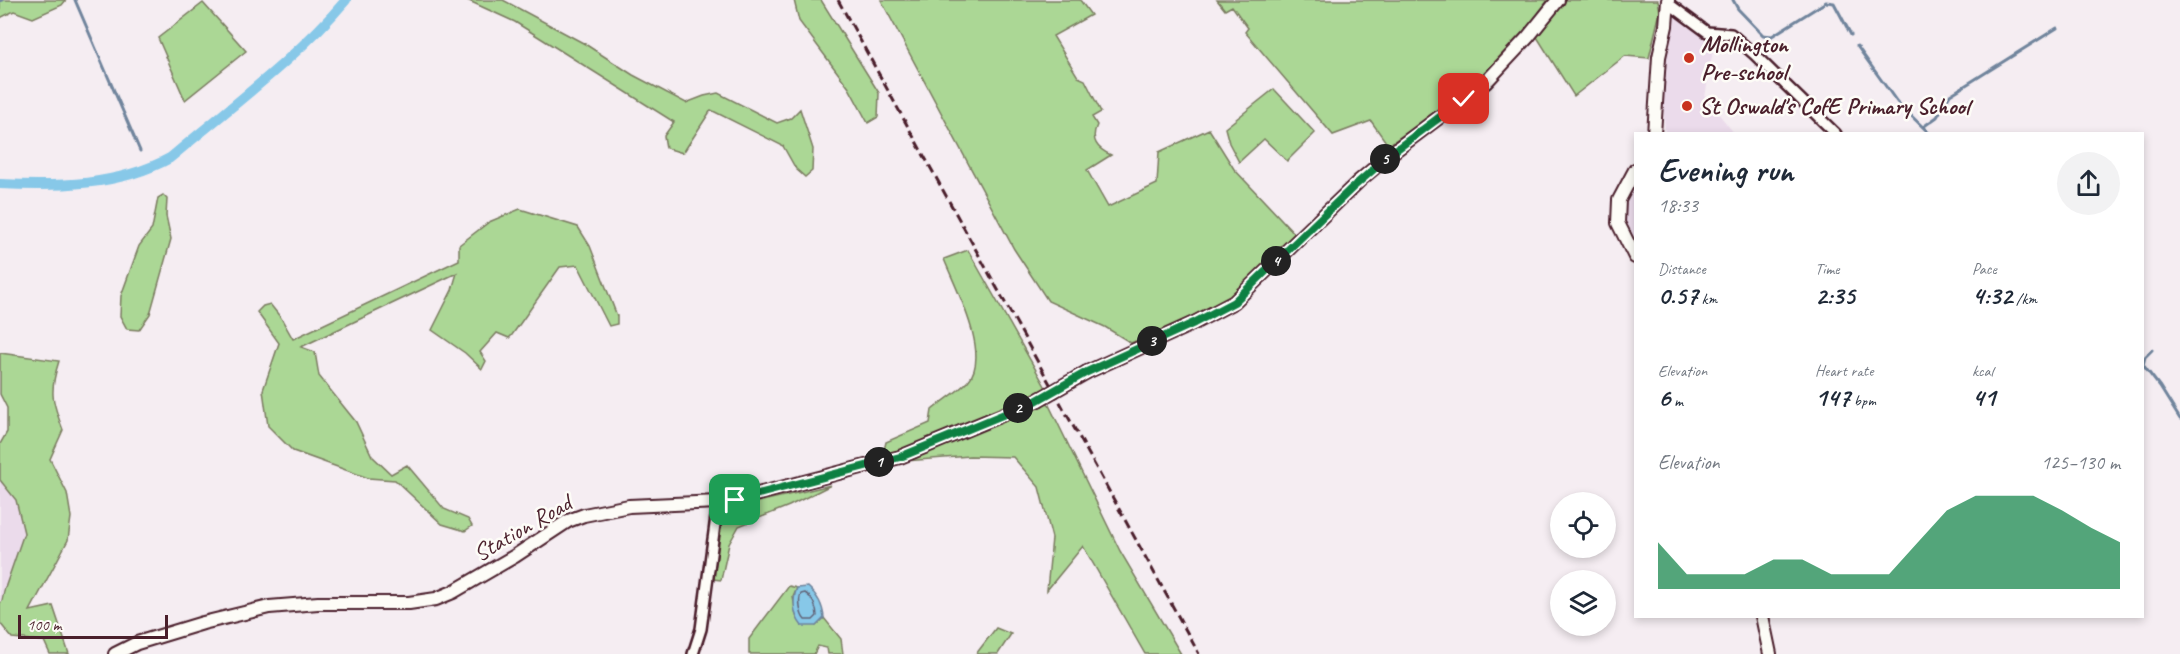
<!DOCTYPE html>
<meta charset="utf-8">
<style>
body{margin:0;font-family:Caveat,sans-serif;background:#f2f2f3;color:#1f2937;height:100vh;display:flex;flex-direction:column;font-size:22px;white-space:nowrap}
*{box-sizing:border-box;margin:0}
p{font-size:20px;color:#747a83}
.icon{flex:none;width:33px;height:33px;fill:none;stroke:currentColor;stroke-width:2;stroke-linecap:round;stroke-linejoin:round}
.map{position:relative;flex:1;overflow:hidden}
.sheet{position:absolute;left:1634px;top:132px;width:510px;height:486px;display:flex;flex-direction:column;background:#fff;border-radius:0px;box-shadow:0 3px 9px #0003}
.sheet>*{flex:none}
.tools{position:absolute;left:1550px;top:492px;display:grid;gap:12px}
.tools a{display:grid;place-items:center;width:66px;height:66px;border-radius:50%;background:#fff;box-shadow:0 3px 9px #0003;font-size:30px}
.scale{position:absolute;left:18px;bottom:15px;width:150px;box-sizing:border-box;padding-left:6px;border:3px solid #4a1f2b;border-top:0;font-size:16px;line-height:21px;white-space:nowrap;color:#4a1f2b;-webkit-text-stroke:4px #fdfcf7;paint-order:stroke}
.pin{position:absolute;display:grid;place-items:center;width:51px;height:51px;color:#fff;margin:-26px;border-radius:12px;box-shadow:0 3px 9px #0006}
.km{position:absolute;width:30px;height:30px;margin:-15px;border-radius:50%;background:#222;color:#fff;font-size:16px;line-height:30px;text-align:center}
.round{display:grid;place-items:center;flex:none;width:63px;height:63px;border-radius:32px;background:#f2f2f3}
.headline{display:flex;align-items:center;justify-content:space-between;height:102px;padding:0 24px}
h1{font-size:33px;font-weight:800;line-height:45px}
.metrics{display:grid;grid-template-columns:repeat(3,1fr);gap:9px;height:102px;padding:6px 24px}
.metrics div{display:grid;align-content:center}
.metrics b{font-size:26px;font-weight:800}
.metrics small{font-size:16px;font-weight:400}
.metrics p{font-size:16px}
.chart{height:168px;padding:12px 24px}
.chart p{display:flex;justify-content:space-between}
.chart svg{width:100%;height:108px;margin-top:6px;fill:#0b8043;opacity:.7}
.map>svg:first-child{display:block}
</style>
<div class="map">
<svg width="2180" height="654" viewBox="0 0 2180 654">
<rect width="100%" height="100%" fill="#f5edf2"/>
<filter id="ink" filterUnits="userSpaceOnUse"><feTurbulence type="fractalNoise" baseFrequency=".0167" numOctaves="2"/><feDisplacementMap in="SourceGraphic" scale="12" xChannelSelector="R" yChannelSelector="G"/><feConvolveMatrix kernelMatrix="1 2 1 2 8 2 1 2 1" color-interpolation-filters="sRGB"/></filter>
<g filter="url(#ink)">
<!-- built -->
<path fill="#ebdbeb" d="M 1678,17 L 1706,39 L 1713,50 L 1705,97 L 1734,133 L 1665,133 L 1662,85 L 1664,67 L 1672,23 L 1673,19 Z
M 1635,183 L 1635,238 L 1627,229 L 1623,219 L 1627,196 Z
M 0,480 L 16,500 L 24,533 L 4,591 L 2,602 L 0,603 Z"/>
<!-- green -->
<path fill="#abd795" stroke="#7a7b60" stroke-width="1.5" d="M 0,0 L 66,0 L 62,5 L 33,18 L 14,11 L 0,18 Z
M 467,0 L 503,0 L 585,44 L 633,75 L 686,103 L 704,96 L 718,93 L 777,123 L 791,118 L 800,109 L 813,149 L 812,171 L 805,177 L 796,169 L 783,146 L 711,110 L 683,153 L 666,148 L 664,136 L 674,122 L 515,22 Z
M 794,0 L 821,0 L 879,93 L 878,117 L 868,123 L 849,88 L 799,21 Z
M 881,0 L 1080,0 L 1091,15 L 1053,36 L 1078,77 L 1085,80 L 1101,112 L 1092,117 L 1097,125 C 1090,140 1097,149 1111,155 L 1087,170 L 1108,207 L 1157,184 L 1159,152 L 1209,129 L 1234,169 L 1297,236 L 1234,295 L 1208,309 L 1131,343 L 1105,327 L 1048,301 L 1014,249 Z
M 1217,0 L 1548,0 L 1511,50 L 1478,80 L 1454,101 L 1388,145 L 1371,121 L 1333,135 L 1245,32 L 1248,28 L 1232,6 L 1225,10 Z
M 1566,0 L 1658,0 L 1660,12 L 1649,58 L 1625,56 L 1574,96 L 1537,37 Z
M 203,3 L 246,51 L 185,100 L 158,38 Z
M 1274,89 L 1315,133 L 1287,161 L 1264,139 L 1239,162 L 1229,143 L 1225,128 Z
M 163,195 L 167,199 L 166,216 L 171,239 L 150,314 L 139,330 L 127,329 L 120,316 L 121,296 L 139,246 L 152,229 L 158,198 Z
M 520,209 L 578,227 L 590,246 L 617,316 L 617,324 L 609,326 L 578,265 L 560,267 L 512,335 L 509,338 L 497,333 L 480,352 L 486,361 L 482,369 L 465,353 L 432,330 L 452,290 L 457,273 L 301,347 L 315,352 L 319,376 L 356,422 L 372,456 L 391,474 L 407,465 L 444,509 L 468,519 L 472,526 L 465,531 L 442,524 L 395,480 L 368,478 L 293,451 L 268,426 L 263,390 L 279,343 L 257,312 L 263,306 L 270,304 L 281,318 L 293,339 L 459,260 L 459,245 L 489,222 Z
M 968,250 L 1046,388 L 926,442 L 887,454 L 884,450 L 886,442 L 930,423 L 932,410 C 943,401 959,391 968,381 C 992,355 955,287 944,259 Z
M 0,353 L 59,361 C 49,392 52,401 63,430 L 50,459 L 67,493 L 71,517 L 68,540 L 30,611 L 53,606 L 69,654 L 50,654 L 44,641 L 12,638 L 0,623 L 0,603 L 2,601 L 4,591 L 24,533 L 16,500 L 0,480 L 0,444 L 7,432 L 7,408 L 0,394 Z
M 1047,401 L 1120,551 L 1181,654 L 1145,654 L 1083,546 L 1047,590 L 1052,538 L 1039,487 L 1013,457 L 970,456 L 906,461 L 907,458 L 972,434 Z
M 831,485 L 789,506 L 739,526 L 729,544 L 721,580 L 713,579 L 724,510 Z
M 789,586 L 797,588 L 793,597 L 797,619 L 816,626 L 824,618 L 841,639 L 843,654 L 828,654 L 827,648 L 818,646 L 814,654 L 749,654 L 749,639 Z
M 996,628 L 1011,634 L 998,654 L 976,654 Z"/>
<!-- water -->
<path fill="#87c8e8" stroke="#6f849c" stroke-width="1.5" d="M 808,587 C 817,595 823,605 824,618 L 816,626 L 802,626 C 793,615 792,600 797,588 Z"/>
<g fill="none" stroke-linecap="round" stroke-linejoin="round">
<!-- shore -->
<path stroke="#626377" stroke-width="1.5" d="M 805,593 C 812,597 817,608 817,616 L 813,620 L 805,620 C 800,615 798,600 801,594 Z"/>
<!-- stream -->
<path stroke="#6f849c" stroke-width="3" d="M 75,0 L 140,151
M 1733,0 L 1738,9 L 1763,35 L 1772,36 L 1826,2 L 1834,3 L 1851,35
M 0,1 L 2,0
M 1857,46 L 1897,102 L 1930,134
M 1923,127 L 1937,117 L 1950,95 L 2057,28
M 2152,350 L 2145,357 L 2143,365 L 2160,387 L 2180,419"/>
<!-- canal -->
<path stroke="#87c8e8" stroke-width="10" d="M 0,184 C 57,187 119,186 170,158 C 229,108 296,59 346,0"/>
<!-- minor casing -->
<g stroke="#4a1f2b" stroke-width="14">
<path id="minor" d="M 1668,3 L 1707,32 L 1731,34 L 1754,54 L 1836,134
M 693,654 L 701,629 L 718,502"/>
</g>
<!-- tertiary casing -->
<g stroke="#4a1f2b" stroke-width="16">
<path id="tertiary" d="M 1654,134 L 1659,57 L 1666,26 L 1668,0
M 1635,170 L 1619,200 L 1618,223 L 1635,257
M 1087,372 L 1194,323 L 1234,302 L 1359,181 L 1397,149 L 1486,82 L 1528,37 L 1558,0
M 1762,616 L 1770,654
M 115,654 L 137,643 L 203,623 L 269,607 L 318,603 L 409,603 L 436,599 L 453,592 L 515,556 L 568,521 L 584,515 L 629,506 L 718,502 L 735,500 L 900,457 L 1038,400"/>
</g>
<!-- minor -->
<use href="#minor" stroke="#fdfcf7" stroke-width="9"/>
<!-- tertiary -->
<use href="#tertiary" stroke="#fdfcf7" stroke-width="12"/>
<!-- rail -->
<path stroke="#4a1f2b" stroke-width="3" stroke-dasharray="9 4.5" stroke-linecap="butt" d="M 838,0 L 1199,654"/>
<!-- tertiary-bridge casing -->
<g stroke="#4a1f2b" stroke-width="16" stroke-linecap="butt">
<path id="tertiary-bridge" d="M 1038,400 L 1087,372"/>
</g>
<!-- tertiary-bridge -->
<use href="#tertiary-bridge" stroke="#fdfcf7" stroke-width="12"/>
</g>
</g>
<g fill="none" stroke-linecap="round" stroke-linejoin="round" filter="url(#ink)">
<!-- route casing -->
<g stroke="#fff" stroke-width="12">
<path id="route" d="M 735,500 L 900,457 L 1034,402 L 1087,372 L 1194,323 L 1234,302 L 1352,188 L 1397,149 L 1464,99"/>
</g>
<!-- route -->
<use href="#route" stroke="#0b8043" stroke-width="8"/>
</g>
<!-- markers -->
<g fill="#c8321e" stroke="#fdfcf7" stroke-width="2">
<circle cx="1689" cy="58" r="6"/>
<circle cx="1687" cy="106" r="6"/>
</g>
<g text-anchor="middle" stroke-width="5" stroke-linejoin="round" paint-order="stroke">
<!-- poi labels -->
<g font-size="24" font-weight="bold" fill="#4a1f2b" stroke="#fdfcf7" text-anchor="start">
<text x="1701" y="52">Mollington<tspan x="1701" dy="28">Pre-school</tspan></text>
<text x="1699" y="114">St Oswald's CofE Primary School</text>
</g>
<!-- street labels -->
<g font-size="24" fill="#4a1f2b" stroke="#fdfcf7">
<text transform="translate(522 528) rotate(-30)" y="8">Station Road</text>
</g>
</g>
</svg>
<div class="tools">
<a><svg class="icon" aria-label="locate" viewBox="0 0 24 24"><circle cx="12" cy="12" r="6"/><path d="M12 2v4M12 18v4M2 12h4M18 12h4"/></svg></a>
<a><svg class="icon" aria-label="layers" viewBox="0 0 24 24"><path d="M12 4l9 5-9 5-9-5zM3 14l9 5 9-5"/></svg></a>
</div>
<div class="scale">100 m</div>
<div class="pin" style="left:735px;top:500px;background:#1e9e55"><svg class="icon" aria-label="arrive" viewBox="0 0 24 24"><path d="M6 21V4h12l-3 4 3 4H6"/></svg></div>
<div class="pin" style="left:1464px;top:99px;background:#d93025"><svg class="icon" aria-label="check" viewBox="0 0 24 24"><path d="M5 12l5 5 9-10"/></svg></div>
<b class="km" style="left:879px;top:462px">1</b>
<b class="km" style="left:1018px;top:408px">2</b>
<b class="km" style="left:1152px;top:341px">3</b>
<b class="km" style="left:1276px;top:261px">4</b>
<b class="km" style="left:1385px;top:159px">5</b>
<section class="sheet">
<div class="headline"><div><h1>Evening run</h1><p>18:33</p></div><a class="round"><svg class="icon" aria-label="share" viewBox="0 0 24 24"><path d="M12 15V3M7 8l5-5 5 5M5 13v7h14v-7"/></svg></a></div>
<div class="metrics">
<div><p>Distance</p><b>0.57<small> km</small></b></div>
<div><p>Time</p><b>2:35</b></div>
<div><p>Pace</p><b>4:32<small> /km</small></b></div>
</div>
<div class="metrics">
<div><p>Elevation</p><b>6<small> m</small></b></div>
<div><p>Heart rate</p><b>147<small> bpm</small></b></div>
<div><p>kcal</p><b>41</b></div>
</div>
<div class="chart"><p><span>Elevation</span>125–130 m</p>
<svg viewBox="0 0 160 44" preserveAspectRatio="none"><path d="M0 44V25L10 38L20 38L30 38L40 32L50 32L60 38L70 38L80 38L90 25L100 12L110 6L120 6L130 6L140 12L150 19L160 25V44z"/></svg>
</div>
</section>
</div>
